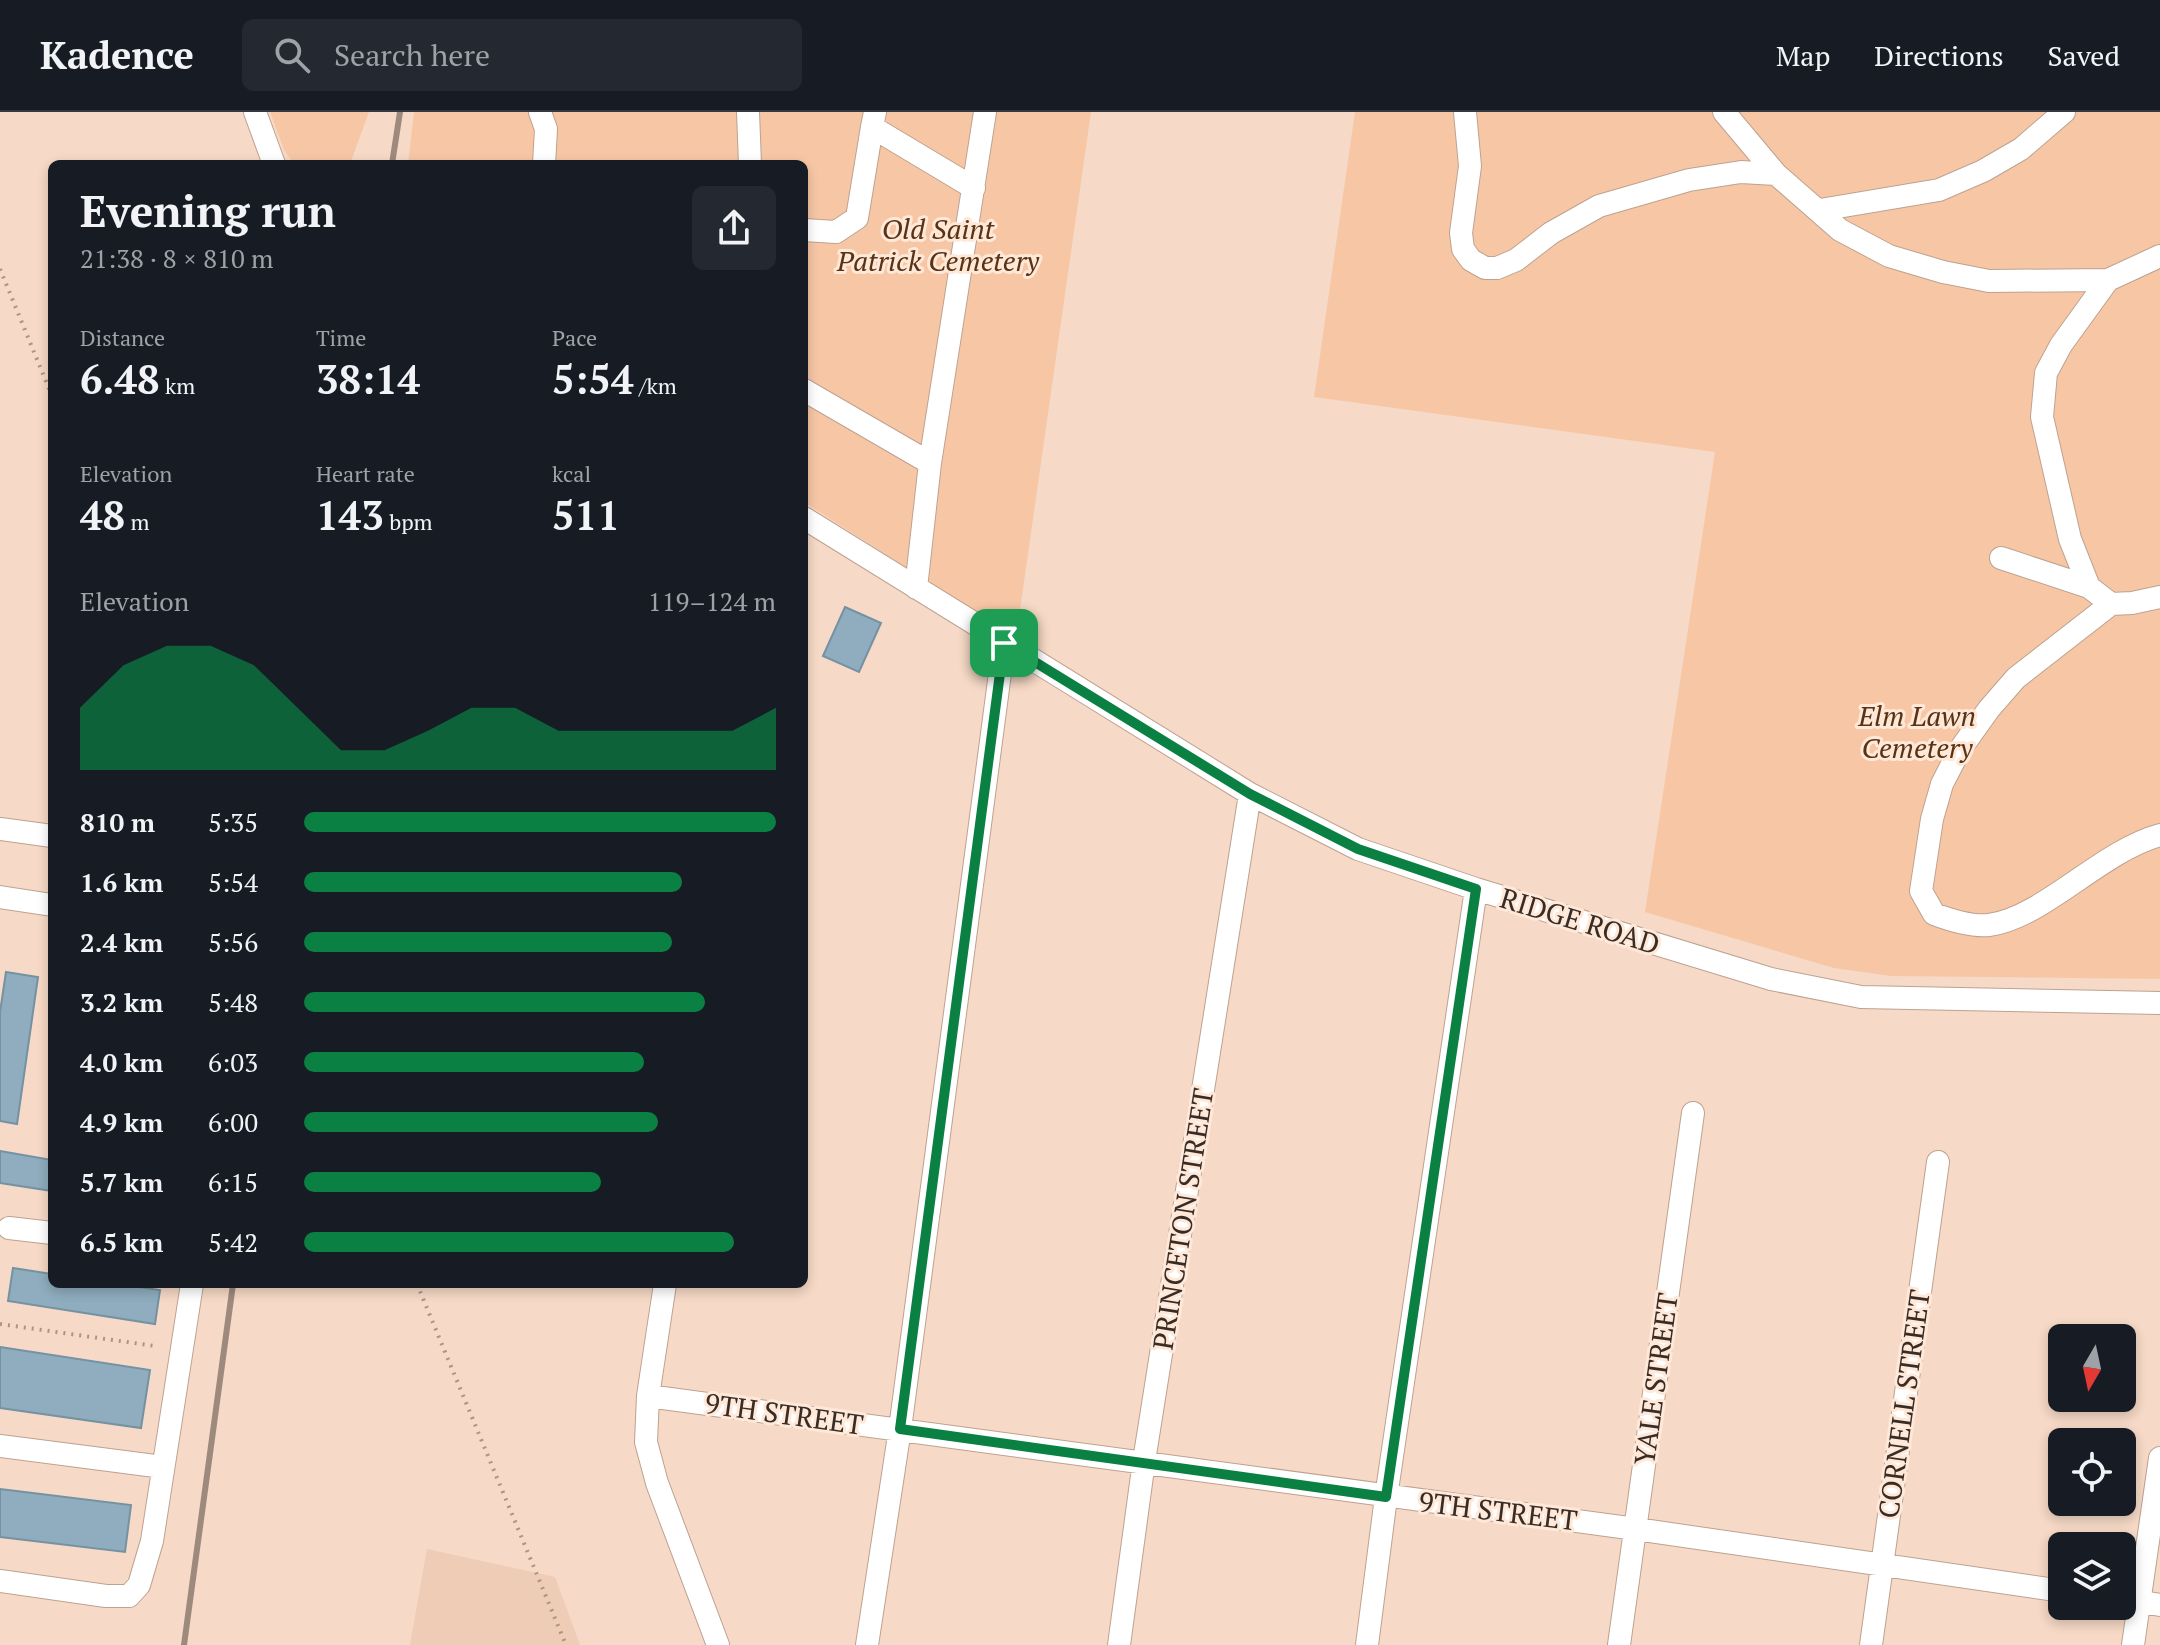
<!DOCTYPE html>
<meta charset="utf-8">
<style>
body{margin:0;font-family:"PT Serif",serif;background:#242831;color:#f1f3f6;height:100vh;display:flex;flex-direction:column;font-size:30px;white-space:nowrap}
*{box-sizing:border-box;margin:0}
p{font-size:26px;color:#9ea1a6}
.icon{flex:none;width:44px;height:44px;fill:none;stroke:currentColor;stroke-width:2;stroke-linecap:round;stroke-linejoin:round}
.map{position:relative;flex:1;overflow:hidden}
.drawer{position:absolute;left:48px;top:48px;width:760px;height:1128px;display:flex;flex-direction:column;background:#171b24;border-radius:12px;box-shadow:0 4px 12px #0003}
.drawer>*{flex:none}
.needle{width:52px;rotate:189deg}
.buttons{position:absolute;left:2048px;top:1212px;display:grid;gap:16px}
.buttons a{display:grid;place-items:center;width:88px;height:88px;border-radius:12px;background:#171b24;box-shadow:0 4px 12px #0003;font-size:40px}
.pin{position:absolute;display:grid;place-items:center;width:68px;height:68px;color:#fff;margin:-34px;border-radius:16px;box-shadow:0 4px 12px #0006}
.round{display:grid;place-items:center;flex:none;width:84px;height:84px;border-radius:12px;background:#242831}
.headline{display:flex;align-items:center;justify-content:space-between;height:136px;padding:0 32px}
h1{font-size:44px;font-weight:700;line-height:60px}
.metrics{display:grid;grid-template-columns:repeat(3,1fr);gap:12px;height:136px;padding:8px 32px}
.metrics div{display:grid;align-content:center}
.metrics b{font-size:40px;font-weight:700}
.metrics small{font-size:22px;font-weight:400}
.metrics p{font-size:22px}
.chart{height:224px;padding:16px 32px}
.chart p{display:flex;justify-content:space-between}
.chart svg{width:100%;height:144px;margin-top:8px;fill:#0b8043;opacity:.7}
ul{padding:0 32px;list-style:none;font-size:26px}
li{display:grid;grid-template-columns:128px 96px 1fr;align-items:center;height:60px}
li i{height:20px;border-radius:10px;background:#0b8043}
header{display:flex;align-items:center;gap:48px;box-sizing:border-box;height:112px;padding:0 40px;background:#171b24;border-bottom:2px solid #363941}
header strong{font-size:38px}
nav{display:flex;gap:44px;margin-inline-start:auto;font-size:28px}
.search{width:560px;height:72px;background:#242831;display:flex;align-items:center;gap:20px;box-sizing:border-box;padding:0 28px;border-radius:12px;color:#9ea1a6;font-size:30px}
.map>svg:first-child{display:block}
</style>
<header>
<strong>Kadence</strong>
<div class="search"><svg class="icon" aria-label="search" viewBox="0 0 24 24"><circle cx="10" cy="10" r="6"/><path d="M15 15l6 6"/></svg>Search here</div>
<nav><a>Map</a><a>Directions</a><a>Saved</a></nav>
</header>
<div class="map">
<svg width="2160" height="1533" viewBox="0 0 2160 1533">
<rect width="100%" height="100%" fill="#f6d9c6"/>
<!-- built -->
<path fill="#eeccb5" d="M 427,1437 L 555,1465 L 580,1533 L 410,1533 Z"/>
<!-- green -->
<path fill="#f7c7a5" d="M 270,0 L 369,0 L 350,52 L 294,52 L 284,38 Z
M 414,0 L 1091,0 L 1016,526 L 804,390 L 804,52 L 408,52 Z
M 1355,0 L 2160,0 L 2160,867 L 1891,864 L 1834,856 L 1645,800 L 1715,340 L 1314,285 Z"/>
<!-- building -->
<path fill="#8fadbe" stroke="#7592a3" stroke-width="2" d="M 845,495 L 881,511 L 859,560 L 823,544 Z
M 6,860 L 38,865 L 17,1012 L 0,1009 L 0,900 Z
M 0,1039 L 52,1048 L 52,1079 L 0,1071 Z
M 13,1156 L 52,1162 L 52,1172 L 118,1172 L 160,1178 L 155,1212 L 8,1189 Z
M 0,1235 L 150,1258 L 141,1316 L 0,1296 Z
M 0,1377 L 131,1393 L 125,1440 L 0,1425 Z"/>
<g fill="none" stroke-linecap="round" stroke-linejoin="round">
<!-- minor casing -->
<g stroke="#bda290" stroke-width="24">
<path id="minor" d="M 255,0 L 274,52
M 540,0 L 546,17 L 544,52
M 748,0 L 750,52
M 875,0 L 872,15 L 974,76
M 1465,0 L 1470,54 L 1461,121 L 1463,137 L 1471,148 L 1485,156 L 1497,156 L 1516,148 L 1551,121 L 1599,94 L 1689,68 L 1741,60 L 1776,62 L 1840,118 L 1889,144 L 1943,160 L 1989,169 L 2108,168 L 2160,144
M 1724,0 L 1776,62
M 1820,98 L 1939,78 L 1983,59 L 2021,37 L 2064,0
M 804,118 L 836,120 L 857,106 L 872,15
M 2108,168 L 2061,233 L 2046,261 L 2042,305 L 2070,427 L 2089,475 L 2111,492 L 2132,491 L 2160,485
M 804,278 L 930,351
M 804,406 L 1250,682 L 1358,737 L 1476,777 L 1771,867 L 1861,885 L 2160,891
M 2001,446 L 2089,475
M 916,476 L 930,351 L 985,0
M 2111,492 L 2016,566 L 1989,597 L 1959,639 L 1942,672 L 1932,707 L 1921,779 L 1934,802 C 1950,808 1971,815 1989,813 C 2043,806 2101,739 2160,723
M 0,717 L 52,724
M 0,785 L 52,793
M 9,1116 L 52,1121
M 665,1172 L 648,1284 L 646,1330 L 657,1371 L 718,1533
M 648,1284 L 1636,1417 L 2062,1479
M 0,1334 L 163,1355
M 0,1469 L 106,1484 L 129,1484 L 139,1473 L 152,1429 L 192,1172
M 2122,1487 L 2160,1493
M 867,1533 L 900,1317 L 1004,531
M 1119,1533 L 1144,1349 L 1250,682
M 1367,1533 L 1386,1385 L 1476,777
M 1619,1533 L 1693,1001
M 1871,1533 L 1938,1050
M 2133,1533 L 2160,1346"/>
</g>
<!-- path -->
<path stroke="#ab9587" stroke-width="4" stroke-dasharray="2 6" stroke-linecap="butt" d="M 0,157 L 52,284
M 417,1172 L 566,1533
M 0,1212 L 155,1234"/>
<!-- minor -->
<use href="#minor" stroke="#fff" stroke-width="22"/>
<!-- rail -->
<path stroke="#9e8a7c" stroke-width="6" d="M 392,52 L 400,0
M 184,1533 L 233,1172"/>
</g>
<g fill="none" stroke-linecap="round" stroke-linejoin="round">
<!-- route casing -->
<g stroke="#fff" stroke-width="16">
<path id="route" d="M 1004,531 L 1250,682 L 1358,737 L 1476,777 L 1386,1385 L 900,1317 Z"/>
</g>
<!-- route -->
<use href="#route" stroke="#0b8043" stroke-width="10"/>
</g>
<g text-anchor="middle" stroke-width="6" stroke-linejoin="round" paint-order="stroke">
<!-- park labels -->
<g font-size="28" font-style="italic" fill="#593314" stroke="#ffe8d8">
<text x="938" y="127">Old Saint<tspan x="938" dy="32">Patrick Cemetery</tspan></text>
<text x="1917" y="614">Elm Lawn<tspan x="1917" dy="32">Cemetery</tspan></text>
</g>
<!-- street labels -->
<g font-size="28" fill="#382d26" stroke="#ffe8d8">
<text transform="translate(1580 809) rotate(17)" y="10">RIDGE ROAD</text>
<text transform="translate(1183 1107) rotate(-81)" y="10">PRINCETON STREET</text>
<text transform="translate(1656 1267) rotate(-82)" y="10">YALE STREET</text>
<text transform="translate(1904 1292) rotate(-82)" y="10">CORNELL STREET</text>
<text transform="translate(784 1302) rotate(8)" y="10">9TH STREET</text>
<text transform="translate(1498 1399) rotate(7)" y="10">9TH STREET</text>
</g>
</g>
</svg>
<div class="buttons">
<a><svg class="needle" viewBox="-14 -14 28 28"><path d="M0-13l5 13h-10z" fill="#e53935"/><path d="M0 13l5-13h-10z" fill="#9ea1a6"/></svg></a>
<a><svg class="icon" aria-label="locate" viewBox="0 0 24 24"><circle cx="12" cy="12" r="6"/><path d="M12 2v4M12 18v4M2 12h4M18 12h4"/></svg></a>
<a><svg class="icon" aria-label="layers" viewBox="0 0 24 24"><path d="M12 4l9 5-9 5-9-5zM3 14l9 5 9-5"/></svg></a>
</div>
<div class="pin" style="left:1004px;top:531px;background:#1e9e55"><svg class="icon" aria-label="arrive" viewBox="0 0 24 24"><path d="M6 21V4h12l-3 4 3 4H6"/></svg></div>
<section class="drawer">
<div class="headline"><div><h1>Evening run</h1><p>21:38 · 8 × 810 m</p></div><a class="round"><svg class="icon" aria-label="share" viewBox="0 0 24 24"><path d="M12 15V3M7 8l5-5 5 5M5 13v7h14v-7"/></svg></a></div>
<div class="metrics">
<div><p>Distance</p><b>6.48<small> km</small></b></div>
<div><p>Time</p><b>38:14</b></div>
<div><p>Pace</p><b>5:54<small> /km</small></b></div>
</div>
<div class="metrics">
<div><p>Elevation</p><b>48<small> m</small></b></div>
<div><p>Heart rate</p><b>143<small> bpm</small></b></div>
<div><p>kcal</p><b>511</b></div>
</div>
<div class="chart"><p><span>Elevation</span>119–124 m</p>
<svg viewBox="0 0 160 44" preserveAspectRatio="none"><path d="M0 44V25L10 12L20 6L30 6L40 12L50 25L60 38L70 38L80 32L90 25L100 25L110 32L120 32L130 32L140 32L150 32L160 25V44z"/></svg>
</div>
<ul>
<li><b>810 m</b>5:35<i style="width:100%"></i></li>
<li><b>1.6 km</b>5:54<i style="width:80%"></i></li>
<li><b>2.4 km</b>5:56<i style="width:78%"></i></li>
<li><b>3.2 km</b>5:48<i style="width:85%"></i></li>
<li><b>4.0 km</b>6:03<i style="width:72%"></i></li>
<li><b>4.9 km</b>6:00<i style="width:75%"></i></li>
<li><b>5.7 km</b>6:15<i style="width:63%"></i></li>
<li><b>6.5 km</b>5:42<i style="width:91%"></i></li>
</ul>
</section>
</div>
